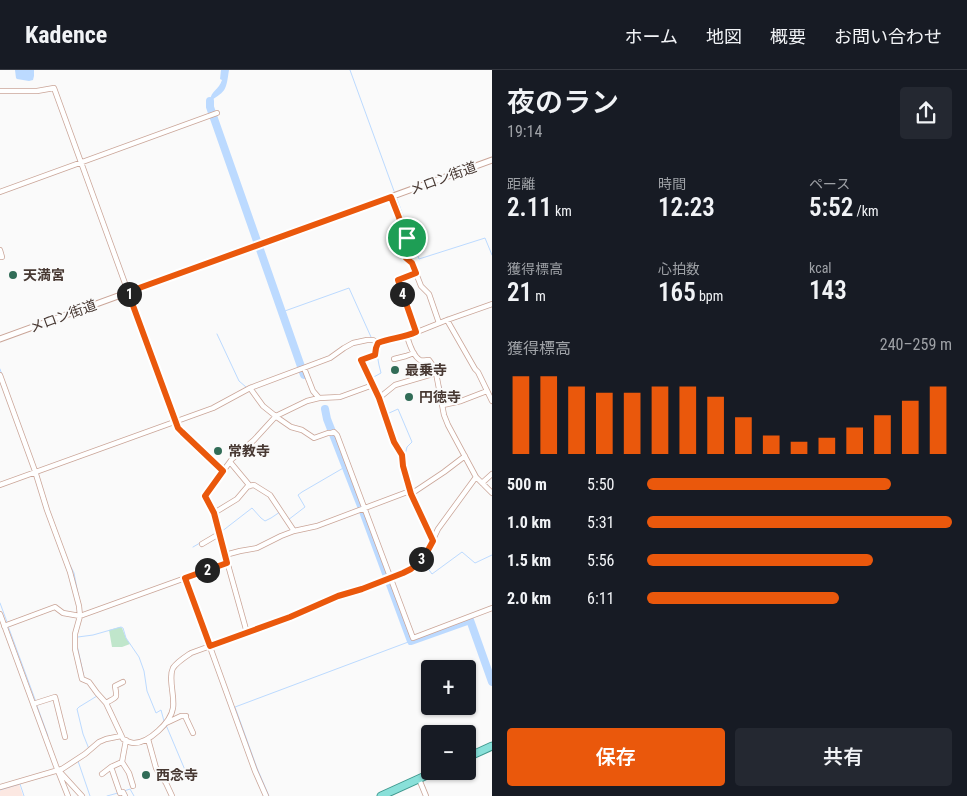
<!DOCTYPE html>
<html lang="ja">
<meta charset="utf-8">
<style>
body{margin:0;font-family:"Roboto Condensed","Noto Sans JP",sans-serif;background:#242831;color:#f1f3f6;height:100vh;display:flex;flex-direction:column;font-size:19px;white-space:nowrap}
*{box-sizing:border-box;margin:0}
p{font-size:16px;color:#9ea1a6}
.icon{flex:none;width:28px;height:28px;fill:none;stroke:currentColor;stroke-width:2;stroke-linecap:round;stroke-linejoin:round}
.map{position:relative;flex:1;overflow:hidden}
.panel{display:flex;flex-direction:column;background:#171b24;width:475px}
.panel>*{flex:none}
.buttons{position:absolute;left:421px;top:590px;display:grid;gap:10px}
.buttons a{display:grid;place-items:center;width:55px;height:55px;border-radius:5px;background:#171b24;box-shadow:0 1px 4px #0004;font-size:25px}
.pin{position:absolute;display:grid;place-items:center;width:42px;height:42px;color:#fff;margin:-21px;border:2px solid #fff;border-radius:50%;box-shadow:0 1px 5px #0007}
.km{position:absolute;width:25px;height:25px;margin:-12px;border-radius:50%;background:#222;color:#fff;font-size:14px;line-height:25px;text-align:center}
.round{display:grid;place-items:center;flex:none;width:52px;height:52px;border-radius:5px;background:#242831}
.summary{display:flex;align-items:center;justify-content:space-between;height:85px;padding:0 15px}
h1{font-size:28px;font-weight:600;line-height:38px}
.figures{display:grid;grid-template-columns:repeat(3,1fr);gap:8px;height:85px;padding:5px 15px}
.figures div{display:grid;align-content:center}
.figures b{font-size:25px;font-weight:600}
.figures small{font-size:14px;font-weight:400}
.figures p{font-size:14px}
.chart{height:140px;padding:10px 15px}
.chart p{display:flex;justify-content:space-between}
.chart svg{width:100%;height:90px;margin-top:5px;stroke:#ea580c;stroke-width:6}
.button{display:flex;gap:10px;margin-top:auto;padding:10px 15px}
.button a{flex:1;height:58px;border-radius:5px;background:#ea580c;color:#fff;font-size:20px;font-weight:600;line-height:58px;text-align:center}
.button a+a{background:#242831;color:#f1f3f6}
ul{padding:0 15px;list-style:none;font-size:16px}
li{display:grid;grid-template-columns:80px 60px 1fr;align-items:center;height:38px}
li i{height:12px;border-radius:6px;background:#ea580c}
header{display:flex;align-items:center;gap:30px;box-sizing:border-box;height:70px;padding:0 25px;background:#171b24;border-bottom:1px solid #363941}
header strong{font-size:24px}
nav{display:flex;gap:28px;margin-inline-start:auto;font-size:18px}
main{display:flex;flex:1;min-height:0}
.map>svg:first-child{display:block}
</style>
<header>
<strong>Kadence</strong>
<nav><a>ホーム</a><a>地図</a><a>概要</a><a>お問い合わせ</a></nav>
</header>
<main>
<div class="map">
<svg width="492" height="726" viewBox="0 0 492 726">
<rect width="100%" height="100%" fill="#fafafa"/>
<!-- built -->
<path fill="#fce8e2" d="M 19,714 L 23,726 L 0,726 L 0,720 Z"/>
<!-- green -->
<path fill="#c0e6cb" d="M 120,557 L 122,558 L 126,568 L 130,574 L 122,577 L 112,577 L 109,560 Z"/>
<!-- water -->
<path fill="#bcdaff" d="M 15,0 L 34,0 L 34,6 L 33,10 L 29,11 L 17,9 L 16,8 Z
M 221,0 L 229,0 C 226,19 227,21 210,31 C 211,20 219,20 222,10 L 220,9 Z"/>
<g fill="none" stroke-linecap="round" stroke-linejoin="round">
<!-- stream -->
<path stroke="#bcdaff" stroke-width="1" d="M 350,0 L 394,121
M 397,129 L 419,189 L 485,168 L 492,185
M 282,242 L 349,218 L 371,267
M 217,264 L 239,311 L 246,317
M 0,299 L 2,305
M 372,308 L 381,303 L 379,295 L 377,284
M 441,316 L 444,332
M 249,320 L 257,331
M 387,344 L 398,339 L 412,372 L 407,377 L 405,385
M 288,450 L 305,437 L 298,425 L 302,422 L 345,397
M 428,455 L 432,464
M 221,462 L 252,438 L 261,448 L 265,451 L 271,448 L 280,442
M 430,470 L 426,479 L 420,487 L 432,504 L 462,482 L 475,493 L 492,485
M 193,477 L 200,473
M 70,495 L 74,503 L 79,529
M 0,533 L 7,552
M 8,556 L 36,632
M 78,567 L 93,565 L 121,557 L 123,558 L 126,568 L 139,587 L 144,601 L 147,621 L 156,643 L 161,640 L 164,651
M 77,575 L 84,607
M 90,617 L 97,626
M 37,636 L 48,666
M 166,655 L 185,700 C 182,706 174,708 168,711
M 89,679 L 83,664 L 77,639 L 79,637 L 97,626
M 78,691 L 90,726
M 0,720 L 20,714 L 24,726
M 124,721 L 130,719 L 134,726
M 107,726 L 118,723
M 269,726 L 257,698 L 235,637 L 411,571"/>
<!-- river -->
<path stroke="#bcdaff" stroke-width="8" d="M 210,31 L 210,37 L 304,305
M 325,339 L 327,349 L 361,436 L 411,571 L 470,550 L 492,612"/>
<!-- minor casing -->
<g stroke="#caa598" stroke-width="6">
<path id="minor" d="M 0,21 L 37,21 L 54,18 L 175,351 L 182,362 L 223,401
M 0,122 L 217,43
M 391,127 L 407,168 L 404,179 L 407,188 L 412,193 L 421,216 L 429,224 L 439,253
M 0,180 L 2,187 L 0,187
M 447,250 L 475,299 L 478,302 L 492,331
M 416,262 L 398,210 L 416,203
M 407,266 C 409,273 413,286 420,290 C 421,291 427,290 429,290 L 434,297 L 436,303 L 444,345 L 448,355 L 476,407 L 492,423
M 378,273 L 376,278 L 375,285 L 361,290 L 379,328 L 394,371 L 403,385 L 403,396 L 411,424 L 433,471
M 394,289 L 406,286 L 414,283
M 304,298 L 313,321 L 319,328
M 0,305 L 35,401 L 47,440 L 70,502 L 79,536 L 80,546 L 75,564 L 75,579 L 82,609 L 89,612 L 97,623 L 106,633 L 123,669 C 127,671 130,673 134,673 C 149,673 171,652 173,638 C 175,627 168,608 173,598 C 177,592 185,587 191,583 L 290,547 L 338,526 L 362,519 L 386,510 L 411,499 L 427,482 L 438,459 L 476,407
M 250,318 L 263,336 L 278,348 L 291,357 L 302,360 L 314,368 L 328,363 L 331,363 L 334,362 L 337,365 L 413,568 L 492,538
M 379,328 L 395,315 L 436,303
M 443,335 L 461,331 L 487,321
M 230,392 L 250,416
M 482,413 L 492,404
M 0,415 L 213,338 L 250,318 L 330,288 L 344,278 L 353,273 L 367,270 L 373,270 L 378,273 L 393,268 L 407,266 L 447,250 L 492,234
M 411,424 L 444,402 L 465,386
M 214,443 L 237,429 L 248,416 L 254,415 L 270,425 L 294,461
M 202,474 L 219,464
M 225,485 L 240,481 L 257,478 L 281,466 L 294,461 L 317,456 L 410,421
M 185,508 L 255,701 L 266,726
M 0,544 L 56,696 L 68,726
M 4,556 L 55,537 L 63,543 L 80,546 L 227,493
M 247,563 L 218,459 L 214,443 L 205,426 L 207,423 L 232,389 L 254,370 L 276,346 L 307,331 L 319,328 L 340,327 L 373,315
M 106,633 C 118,626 117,629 115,616 L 123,612
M 33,634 L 55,627 L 65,667
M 166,653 L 181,646 L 186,646 L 186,648 L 193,663
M 148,669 L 156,698 L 166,713 L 172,726
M 122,692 L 129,703 L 133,716
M 61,703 L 82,726
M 102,704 L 111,697
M 419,709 L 426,726
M 0,717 L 62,699 L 85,684 L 99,672 L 106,669 L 121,666
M 125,726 L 123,722 L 120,723 L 111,697 L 122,692 L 126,670"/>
</g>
<!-- tertiary casing -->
<g stroke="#caa598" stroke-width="7">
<path id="tertiary" d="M 0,269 L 492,90"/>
</g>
<!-- primary casing -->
<g stroke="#3f988e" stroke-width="9">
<path id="primary" d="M 468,687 L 492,676
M 381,726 L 436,701"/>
</g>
<!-- minor -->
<use href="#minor" stroke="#fff" stroke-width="4.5"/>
<!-- tertiary -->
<use href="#tertiary" stroke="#fff" stroke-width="5"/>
<!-- primary -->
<use href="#primary" stroke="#89e0d9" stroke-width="7"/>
</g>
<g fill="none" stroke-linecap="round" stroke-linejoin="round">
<!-- route casing -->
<g stroke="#fff" stroke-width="10">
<path id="route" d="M 391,127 L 407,168 L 404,179 L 406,188 L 412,193 L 416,203 L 398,210 L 416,262 C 403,268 390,268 378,273 L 376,278 L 375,285 L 361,290 L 379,328 L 394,372 L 402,385 L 403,396 L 411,424 L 433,471 L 427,482 L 416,495 L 411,499 L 403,503 L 362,519 L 338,526 L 290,547 L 210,576 L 185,508 L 227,493 L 214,443 L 205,426 L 223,401 L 182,362 L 178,358 L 128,222 Z"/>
</g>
<!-- route -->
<use href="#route" stroke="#ea580c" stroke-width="6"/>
</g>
<!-- markers -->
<g fill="#316c57" stroke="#fafafa" stroke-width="2">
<circle cx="13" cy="205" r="5"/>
<circle cx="395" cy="300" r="5"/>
<circle cx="409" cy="327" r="5"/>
<circle cx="218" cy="381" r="5"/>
<circle cx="146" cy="705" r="5"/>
</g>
<g text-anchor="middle" stroke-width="4" stroke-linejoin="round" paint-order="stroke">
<!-- street labels -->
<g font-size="14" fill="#473832" stroke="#fafafa">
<text transform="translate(443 108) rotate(-20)" y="5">メロン街道</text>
<text transform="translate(63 246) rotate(-20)" y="5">メロン街道</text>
</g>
<!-- poi labels -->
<g font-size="14" font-weight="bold" fill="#473832" stroke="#fafafa" text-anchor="start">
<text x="23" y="210">天満宮</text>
<text x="405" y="305">最乗寺</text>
<text x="419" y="332">円徳寺</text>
<text x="228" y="386">常教寺</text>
<text x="156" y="710">西念寺</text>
</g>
</g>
</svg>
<div class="buttons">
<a>+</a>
<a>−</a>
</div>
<div class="pin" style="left:407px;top:168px;background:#1e9e55"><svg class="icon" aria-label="arrive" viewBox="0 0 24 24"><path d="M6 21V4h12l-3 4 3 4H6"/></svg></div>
<b class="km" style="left:129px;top:224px">1</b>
<b class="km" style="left:207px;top:500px">2</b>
<b class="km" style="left:421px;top:489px">3</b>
<b class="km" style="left:402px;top:224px">4</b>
</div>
<section class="panel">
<div class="summary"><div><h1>夜のラン</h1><p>19:14</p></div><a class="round"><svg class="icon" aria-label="share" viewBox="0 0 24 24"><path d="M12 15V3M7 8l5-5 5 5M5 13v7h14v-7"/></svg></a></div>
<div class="figures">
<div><p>距離</p><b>2.11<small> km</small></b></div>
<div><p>時間</p><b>12:23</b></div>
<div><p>ペース</p><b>5:52<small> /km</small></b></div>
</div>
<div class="figures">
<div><p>獲得標高</p><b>21<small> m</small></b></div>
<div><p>心拍数</p><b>165<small> bpm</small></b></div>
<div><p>kcal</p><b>143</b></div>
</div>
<div class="chart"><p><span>獲得標高</span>240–259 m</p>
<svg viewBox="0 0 160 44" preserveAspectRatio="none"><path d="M5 44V6M15 44V6M25 44V11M35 44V14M45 44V14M55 44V11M65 44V11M75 44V16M85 44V26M95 44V35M105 44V38M115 44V36M125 44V31M135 44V25M145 44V18M155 44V11"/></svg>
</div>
<ul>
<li><b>500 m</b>5:50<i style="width:80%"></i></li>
<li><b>1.0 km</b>5:31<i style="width:100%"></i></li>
<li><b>1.5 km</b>5:56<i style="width:74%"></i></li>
<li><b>2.0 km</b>6:11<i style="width:63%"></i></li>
</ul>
<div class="button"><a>保存</a><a>共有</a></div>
</section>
</main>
